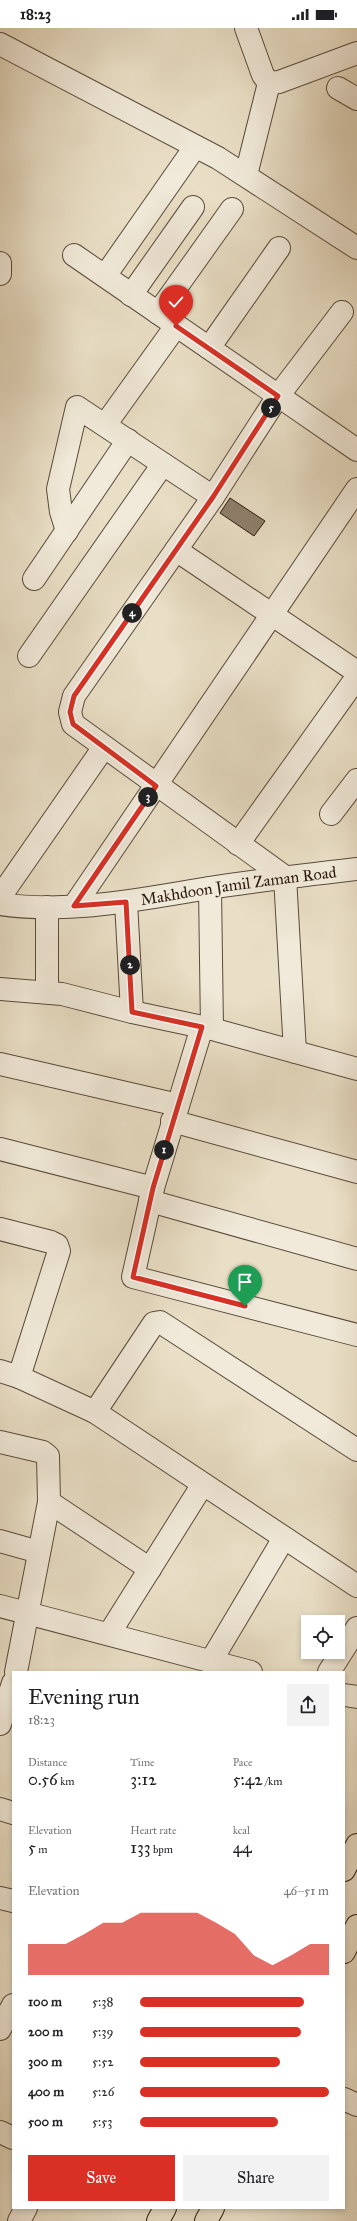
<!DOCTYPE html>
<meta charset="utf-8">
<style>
body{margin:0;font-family:"IM FELL Great Primer",serif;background:#f2f2f2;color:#202124;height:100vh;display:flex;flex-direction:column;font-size:15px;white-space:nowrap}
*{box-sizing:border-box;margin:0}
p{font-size:13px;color:#757577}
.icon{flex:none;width:22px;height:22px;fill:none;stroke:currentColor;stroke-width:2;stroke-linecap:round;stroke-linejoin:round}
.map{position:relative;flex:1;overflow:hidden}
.sheet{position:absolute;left:12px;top:1643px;width:333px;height:538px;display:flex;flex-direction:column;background:#fff;border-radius:0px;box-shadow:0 2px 6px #0003}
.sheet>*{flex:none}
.tools{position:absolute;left:301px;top:1587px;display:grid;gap:8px}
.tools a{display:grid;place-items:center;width:44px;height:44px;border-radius:0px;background:#fff;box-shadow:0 2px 6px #0003;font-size:20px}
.pin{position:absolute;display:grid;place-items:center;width:34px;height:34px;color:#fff;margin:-41px -17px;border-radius:50% 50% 50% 0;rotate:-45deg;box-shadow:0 0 4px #0007}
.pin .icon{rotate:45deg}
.km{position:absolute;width:20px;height:20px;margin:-10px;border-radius:50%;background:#222;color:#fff;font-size:11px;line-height:20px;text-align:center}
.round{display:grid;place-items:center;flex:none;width:42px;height:42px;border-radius:0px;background:#f2f2f2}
.summary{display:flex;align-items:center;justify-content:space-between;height:68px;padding:0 16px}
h1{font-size:22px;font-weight:600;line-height:30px}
.figures{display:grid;grid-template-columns:repeat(3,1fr);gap:6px;height:68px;padding:4px 16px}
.figures div{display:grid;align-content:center}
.figures b{font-size:17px;font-weight:600}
.figures small{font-size:11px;font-weight:400}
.figures p{font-size:11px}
.chart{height:112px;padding:8px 16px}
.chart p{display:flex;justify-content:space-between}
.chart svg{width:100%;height:72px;margin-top:4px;fill:#d93025;opacity:.7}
.action{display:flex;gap:8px;margin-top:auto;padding:8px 16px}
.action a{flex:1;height:46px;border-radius:0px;background:#d93025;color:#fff;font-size:16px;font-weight:600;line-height:46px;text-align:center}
.action a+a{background:#f2f2f2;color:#202124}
ul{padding:0 16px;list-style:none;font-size:13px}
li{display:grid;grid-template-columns:64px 48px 1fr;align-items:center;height:30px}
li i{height:10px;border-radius:5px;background:#d93025}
.status{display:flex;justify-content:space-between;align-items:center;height:28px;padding:0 20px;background:#fff;direction:ltr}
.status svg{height:11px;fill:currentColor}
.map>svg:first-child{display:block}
</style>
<div class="status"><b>18:23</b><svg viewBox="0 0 49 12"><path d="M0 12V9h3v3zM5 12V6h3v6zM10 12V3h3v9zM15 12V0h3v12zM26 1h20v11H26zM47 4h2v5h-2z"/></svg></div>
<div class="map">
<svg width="357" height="2193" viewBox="0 0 357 2193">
<rect width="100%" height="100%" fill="#e9dfc6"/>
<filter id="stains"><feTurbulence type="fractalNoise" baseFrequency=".005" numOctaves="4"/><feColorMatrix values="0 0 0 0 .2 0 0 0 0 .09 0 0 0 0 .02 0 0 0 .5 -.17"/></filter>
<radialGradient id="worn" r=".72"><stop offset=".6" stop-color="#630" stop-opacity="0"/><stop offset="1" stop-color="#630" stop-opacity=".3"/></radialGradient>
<!-- building -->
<path fill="#8e7f6d" stroke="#2b180d" d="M 230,470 L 265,493 L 254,508 L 220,485 Z"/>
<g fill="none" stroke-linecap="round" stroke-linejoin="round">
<!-- minor casing -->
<g stroke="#5a4a3b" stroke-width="24">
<g id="minor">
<path d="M 246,0 L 263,47 L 269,55"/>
<path d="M 0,16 L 218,130 L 357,220"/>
<path d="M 269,55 L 279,54 L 357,25"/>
<path d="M 338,60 L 357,71"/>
<path d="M 246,147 L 269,55"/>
<path d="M 74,227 L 357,422"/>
<path d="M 0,235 L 0,246"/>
<path d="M 105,248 L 195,119"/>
<path d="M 131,267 L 193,179"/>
<path d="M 158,285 L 232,181"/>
<path d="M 209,320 L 279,220"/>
<path d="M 105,397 L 176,298"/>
<path d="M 67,503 L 61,484 L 58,461 L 77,379 L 213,469"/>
<path d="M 176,522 L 357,644"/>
<path d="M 34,551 L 128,412"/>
<path d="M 29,628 L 163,436"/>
<path d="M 331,786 L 357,752"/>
<path d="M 238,816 L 357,649"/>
<path d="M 210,860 L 212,1001"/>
<path d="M 0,869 L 104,719"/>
<path d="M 126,874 L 132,984"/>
<path id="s1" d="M 0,876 C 67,886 137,872 203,861 C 254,853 305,847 357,841"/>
<path d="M 74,878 L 357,461"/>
<path d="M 47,879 L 47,963"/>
<path d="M 0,961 L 62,966 L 132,984 L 212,1001 L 357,1041"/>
<path d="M 202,999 L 153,1160 L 133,1249 L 357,1307"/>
<path d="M 295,1024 L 285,849 L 73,696 L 70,684 L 74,668 L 213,469 L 278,368 L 342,284"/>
<path d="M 0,1036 L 178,1077"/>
<path d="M 172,1093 L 357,1144"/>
<path d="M 0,1121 L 153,1160"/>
<path d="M 150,1173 L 357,1231"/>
<path d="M 0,1201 L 51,1214 L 57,1217 L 59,1223 L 19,1349"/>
<path d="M 0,1343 L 19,1349 L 95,1384"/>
<path d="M 0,1414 L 43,1424 L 48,1428 L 49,1474 L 16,1644"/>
<path d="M 357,1422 L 160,1294 L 154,1295 L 95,1384 L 357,1558"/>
<path d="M 49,1474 L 150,1541"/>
<path d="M 0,1513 L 39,1524"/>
<path d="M 0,1578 L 251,1644"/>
<path d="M 109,1606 L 203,1456"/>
<path d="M 211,1633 L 284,1510"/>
<path d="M 329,1644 L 357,1600"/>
<path d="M 344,1667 L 357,1669"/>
<path d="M 0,1696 L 13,1655"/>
<path d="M 0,1781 L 13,1785"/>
<path d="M 0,1870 L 13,1873"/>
<path d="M 0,2001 L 13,1977"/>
<path d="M 344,2071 L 357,2077"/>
<path d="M 0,2104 L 13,2110"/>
<path d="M 19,2193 L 26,2180"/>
</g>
</g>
<!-- major casing -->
<g stroke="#2b180d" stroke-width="24">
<path id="major" d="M 344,1842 L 357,1817
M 344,1924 L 357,1898
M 158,2193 L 165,2180
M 206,2193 L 213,2180"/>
</g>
<!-- minor -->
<use href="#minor" stroke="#f1eada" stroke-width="22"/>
<!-- major -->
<use href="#major" stroke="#e9dfc6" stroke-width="22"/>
</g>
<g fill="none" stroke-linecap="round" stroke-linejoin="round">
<!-- route casing -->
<g stroke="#fff" stroke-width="8">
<path id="route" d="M 176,298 L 278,368 L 213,469 L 74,668 L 70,684 L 73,696 L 156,758 L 74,878 L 126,874 L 132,984 L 202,999 L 153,1160 L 133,1249 L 245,1278"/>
</g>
<!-- route -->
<use href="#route" stroke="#d93025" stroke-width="5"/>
</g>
<g text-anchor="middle" stroke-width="3.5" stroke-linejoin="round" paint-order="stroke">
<!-- street labels -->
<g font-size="16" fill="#2b180d" stroke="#f1eada">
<text dy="6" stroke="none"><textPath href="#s1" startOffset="240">Makhdoon Jamil Zaman Road</textPath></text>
</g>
</g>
<rect width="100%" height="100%" filter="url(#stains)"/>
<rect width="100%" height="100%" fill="url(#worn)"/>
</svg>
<div class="tools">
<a><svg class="icon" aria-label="locate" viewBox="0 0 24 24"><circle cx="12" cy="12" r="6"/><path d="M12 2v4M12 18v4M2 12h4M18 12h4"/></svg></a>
</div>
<div class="pin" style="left:245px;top:1278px;background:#1e9e55"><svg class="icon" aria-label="arrive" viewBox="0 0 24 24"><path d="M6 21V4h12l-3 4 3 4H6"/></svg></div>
<div class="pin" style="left:176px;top:298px;background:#d93025"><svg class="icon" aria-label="check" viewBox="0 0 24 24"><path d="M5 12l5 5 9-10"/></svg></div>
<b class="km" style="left:164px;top:1122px">1</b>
<b class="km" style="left:130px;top:937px">2</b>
<b class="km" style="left:148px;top:769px">3</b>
<b class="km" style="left:132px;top:585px">4</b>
<b class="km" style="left:271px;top:380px">5</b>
<section class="sheet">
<div class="summary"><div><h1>Evening run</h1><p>18:23</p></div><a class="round"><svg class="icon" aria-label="share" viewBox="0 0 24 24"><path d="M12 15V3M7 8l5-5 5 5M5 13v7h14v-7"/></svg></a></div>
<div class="figures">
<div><p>Distance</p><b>0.56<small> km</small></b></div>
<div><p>Time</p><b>3:12</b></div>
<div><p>Pace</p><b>5:42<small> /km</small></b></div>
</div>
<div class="figures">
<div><p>Elevation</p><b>5<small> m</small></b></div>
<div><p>Heart rate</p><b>133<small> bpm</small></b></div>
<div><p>kcal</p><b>44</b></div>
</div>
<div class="chart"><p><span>Elevation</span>46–51 m</p>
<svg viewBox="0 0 160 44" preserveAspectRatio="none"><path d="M0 44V25L10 25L20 25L30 19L40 12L50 12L60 6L70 6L80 6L90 6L100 12L110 19L120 32L130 38L140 32L150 25L160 25V44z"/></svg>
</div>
<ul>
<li><b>100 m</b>5:38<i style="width:87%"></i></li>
<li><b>200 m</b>5:39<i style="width:85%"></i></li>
<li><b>300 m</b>5:52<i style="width:74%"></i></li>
<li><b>400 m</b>5:26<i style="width:100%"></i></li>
<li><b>500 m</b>5:53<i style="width:73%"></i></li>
</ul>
<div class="action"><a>Save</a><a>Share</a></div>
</section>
</div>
